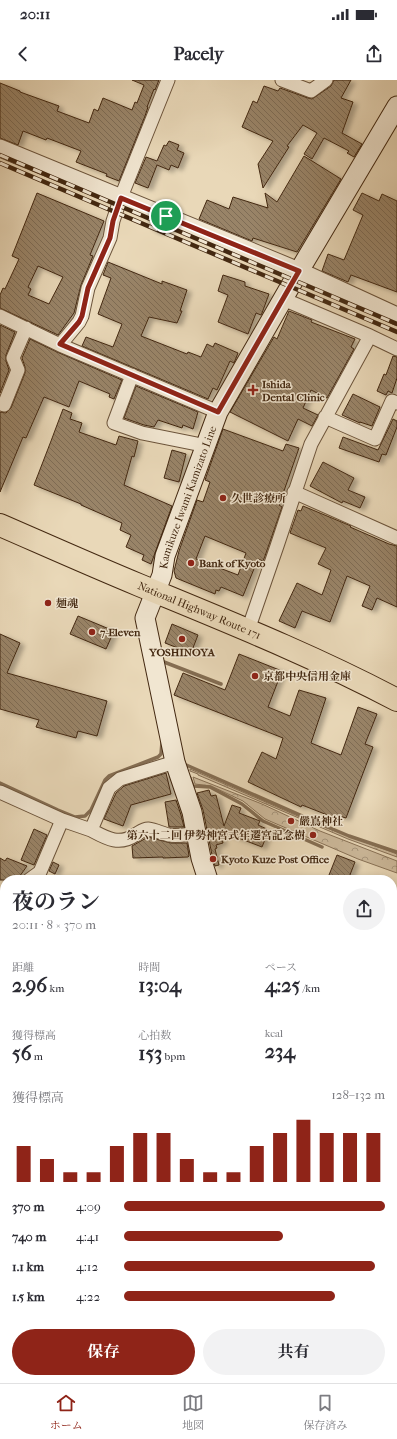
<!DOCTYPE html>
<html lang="ja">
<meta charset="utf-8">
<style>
body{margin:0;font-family:"IM FELL French Canon","Noto Serif JP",serif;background:#f2f2f3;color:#2b2b33;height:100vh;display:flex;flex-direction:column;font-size:15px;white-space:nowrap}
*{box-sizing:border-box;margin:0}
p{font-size:13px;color:#7c7c81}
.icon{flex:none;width:22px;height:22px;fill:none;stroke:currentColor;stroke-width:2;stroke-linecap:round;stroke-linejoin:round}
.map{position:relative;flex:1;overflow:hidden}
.panel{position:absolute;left:0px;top:795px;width:397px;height:508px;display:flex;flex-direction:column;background:#fff;border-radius:16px 16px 0 0;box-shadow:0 2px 6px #0003}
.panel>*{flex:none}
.pin{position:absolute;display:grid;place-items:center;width:34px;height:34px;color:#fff;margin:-17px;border:2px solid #fff;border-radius:50%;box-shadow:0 1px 4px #0007}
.round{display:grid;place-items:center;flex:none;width:42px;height:42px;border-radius:21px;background:#f2f2f3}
.summary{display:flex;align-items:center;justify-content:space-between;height:68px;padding:0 12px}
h1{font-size:22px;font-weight:700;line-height:30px}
.figures{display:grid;grid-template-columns:repeat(3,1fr);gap:6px;height:68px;padding:4px 12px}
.figures div{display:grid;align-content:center}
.figures b{font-size:20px;font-weight:700}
.figures small{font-size:11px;font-weight:400}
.figures p{font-size:11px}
.chart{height:112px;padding:8px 12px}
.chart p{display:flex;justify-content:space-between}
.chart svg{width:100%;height:72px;margin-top:4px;stroke:#8f2418;stroke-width:6}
.primary-button{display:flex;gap:8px;margin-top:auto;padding:8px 12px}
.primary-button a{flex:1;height:46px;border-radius:24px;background:#8f2418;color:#fff;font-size:16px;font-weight:700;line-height:46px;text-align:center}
.primary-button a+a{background:#f2f2f3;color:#2b2b33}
ul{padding:0 12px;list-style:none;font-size:13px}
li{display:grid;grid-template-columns:64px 48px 1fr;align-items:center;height:30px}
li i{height:10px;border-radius:5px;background:#8f2418}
.status{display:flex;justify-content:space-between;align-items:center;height:28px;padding:0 20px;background:#fff;direction:ltr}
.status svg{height:11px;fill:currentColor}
header{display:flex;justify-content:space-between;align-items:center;height:52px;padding:0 12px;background:#fff;font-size:18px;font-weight:700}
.menu{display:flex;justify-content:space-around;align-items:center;height:56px;border-top:1px solid #e1e1e2;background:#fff;font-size:11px;color:#7c7c81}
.menu a{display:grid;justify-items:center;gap:2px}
.menu .active{color:#8f2418}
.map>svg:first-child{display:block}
</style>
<div class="status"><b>20:11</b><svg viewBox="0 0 49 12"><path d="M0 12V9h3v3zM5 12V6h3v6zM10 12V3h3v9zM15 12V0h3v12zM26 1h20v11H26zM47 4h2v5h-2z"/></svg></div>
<header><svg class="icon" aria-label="back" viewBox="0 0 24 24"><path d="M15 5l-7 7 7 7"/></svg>Pacely<svg class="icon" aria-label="share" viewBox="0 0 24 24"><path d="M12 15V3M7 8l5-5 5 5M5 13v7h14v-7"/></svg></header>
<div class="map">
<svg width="397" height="1303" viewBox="0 0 397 1303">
<defs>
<pattern id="forest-crowns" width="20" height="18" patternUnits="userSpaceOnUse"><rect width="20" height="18" fill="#cdba9c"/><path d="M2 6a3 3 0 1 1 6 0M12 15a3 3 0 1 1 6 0" fill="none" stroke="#a8977e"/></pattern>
<pattern id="building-back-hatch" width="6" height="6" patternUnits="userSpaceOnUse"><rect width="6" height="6" fill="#998468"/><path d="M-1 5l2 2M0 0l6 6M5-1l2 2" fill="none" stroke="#7e6c54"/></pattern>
<filter id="shadow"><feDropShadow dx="4.5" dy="2.5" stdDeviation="2" flood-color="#0004"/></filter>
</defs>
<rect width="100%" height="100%" fill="#e9d8b8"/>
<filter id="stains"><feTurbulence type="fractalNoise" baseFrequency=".005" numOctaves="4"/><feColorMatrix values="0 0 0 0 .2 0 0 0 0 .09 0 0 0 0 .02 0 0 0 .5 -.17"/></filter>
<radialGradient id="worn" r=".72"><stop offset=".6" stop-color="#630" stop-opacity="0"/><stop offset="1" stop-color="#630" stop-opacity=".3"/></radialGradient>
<!-- forest -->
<path fill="url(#forest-crowns)" stroke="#887156" d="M 190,689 L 316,744 L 397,774 L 397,777 L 348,759 L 198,695 L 198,694 L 190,691 Z
M 193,697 L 262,724 L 320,751 L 397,781 L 397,793 L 358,779 L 265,739 L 243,721 L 211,706 L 195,704 Z
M 392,1201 L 394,1201 L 397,1205 L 397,1235 L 392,1233 Z
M 0,1232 L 5,1235 L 5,1265 L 0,1273 Z
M 397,1247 L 397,1280 L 392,1278 L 392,1255 L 393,1255 Z
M 317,1298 L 323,1298 L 335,1303 L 315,1303 Z"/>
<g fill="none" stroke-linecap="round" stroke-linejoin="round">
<!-- stream -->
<path stroke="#856e53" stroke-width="3.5" d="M 162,584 L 161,583 L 164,582 L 221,604
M 184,682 L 184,684 L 316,742 L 349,756 L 397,772
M 190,698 L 193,706 L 210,707 L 242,724 L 263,741 L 322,767
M 0,703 L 58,730 L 75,737 L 85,736 L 91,730 L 105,700 L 109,696 L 158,677 L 161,674 L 162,662"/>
</g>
<!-- building -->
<path fill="url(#building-back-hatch)" stroke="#432811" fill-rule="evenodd" filter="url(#shadow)" d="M 132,0 L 159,0 L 155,10 L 154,9 L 147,27 L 148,27 L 145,36 L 119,101 L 106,96 L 107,94 L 76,82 L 81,71 L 47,58 L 46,60 L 23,51 L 18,65 L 0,58 L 0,3 L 20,11 L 20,12 L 59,26 L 57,31 L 89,43 L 94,29 L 98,31 L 103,18 L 132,30 L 135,22 L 137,23 L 144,5 Z
M 334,0 L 351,0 L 341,18 L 353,22 L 342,53 L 362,64 L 354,77 L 347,73 L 349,71 L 324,58 L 312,79 L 304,74 L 317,53 L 303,45 L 287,66 L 289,67 L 263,108 L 258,84 L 273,61 L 242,47 L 253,21 L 257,23 L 264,6 L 278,11 L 280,8 L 308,18 L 312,19 L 331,6 Z
M 169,61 L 179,65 L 177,70 L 184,73 L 178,88 L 171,85 L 169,90 L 157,85 L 148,108 L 135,103 L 146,77 L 157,81 L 164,65 L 166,66 Z
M 304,76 L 341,99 L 297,172 L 253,158 L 252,161 L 199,139 L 207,120 L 229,129 L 233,117 L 268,128 L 265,113 L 277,122 Z
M 37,113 L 104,141 L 90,175 L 93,176 L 81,205 L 74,233 L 58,255 L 0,228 L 0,215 L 3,208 L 5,209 L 19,179 L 12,176 ZM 38,186 L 63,197 L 49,224 L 28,215 L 31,209 L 28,207 Z
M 362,113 L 379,121 L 382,114 L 397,121 L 397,212 L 351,195 L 348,202 L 322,191 L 328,174 L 344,180 L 363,135 L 353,130 Z
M 108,182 L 162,204 L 162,201 L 187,210 L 180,231 L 182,231 L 177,243 L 149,237 L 141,256 L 187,274 L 188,272 L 201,277 L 207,264 L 213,267 L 215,263 L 238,273 L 234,283 L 230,281 L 217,310 L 213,308 L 208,319 L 82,266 L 86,257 L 113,267 L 122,244 L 98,234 L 111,198 L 103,195 Z
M 223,195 L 245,202 L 245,206 L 269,214 L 262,233 L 261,235 L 256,233 L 248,254 L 218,242 L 228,215 L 218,211 Z
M 289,231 L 312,240 L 311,242 L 355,259 L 351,267 L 354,269 L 327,318 L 311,310 L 303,328 L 318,335 L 312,346 L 298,339 L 288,361 L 230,332 L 274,257 L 277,259 Z
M 0,245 L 15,252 L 6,275 L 6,281 L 9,290 L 0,313 Z
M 30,259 L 57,272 L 122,300 L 114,319 L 109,317 L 110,314 L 79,301 L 69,327 L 44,317 L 26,358 L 23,357 L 0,412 L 0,332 L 6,333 L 11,328 L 25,293 L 25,287 L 22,278 Z
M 393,276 L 397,277 L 397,298 L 392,313 L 388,311 L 386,315 L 377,311 L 384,294 L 386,295 Z
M 136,306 L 198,332 L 193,349 L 183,345 L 182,348 L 158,340 L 154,347 L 144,345 L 124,338 Z
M 353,314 L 380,327 L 372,346 L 360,342 L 360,343 L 342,335 Z
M 63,329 L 72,333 L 70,339 L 82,343 L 79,352 L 116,365 L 119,356 L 138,361 L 134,377 L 132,376 L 124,405 L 172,426 L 151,484 L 142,480 L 144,475 L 126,467 L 131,455 L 120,450 L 122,443 L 81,425 L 81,424 L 34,405 L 51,361 Z
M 393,339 L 397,341 L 397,347 L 386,375 L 382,374 L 379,382 L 339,368 L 343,357 L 378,370 Z
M 223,349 L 283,371 L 286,364 L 299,368 L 279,425 L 282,427 L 265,476 L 263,481 L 258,479 L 243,516 L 221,507 L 219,511 L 216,510 L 215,514 L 176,498 L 174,491 L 179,471 L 197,420 L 203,422 L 210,402 L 205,400 ZM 205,456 L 246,473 L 238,495 L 196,479 Z
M 172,370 L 186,374 L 179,402 L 164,398 Z
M 323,382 L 354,398 L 348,410 L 365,417 L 360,428 L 343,421 L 342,423 L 310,406 Z
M 303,426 L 351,446 L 350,447 L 389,464 L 397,466 L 397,527 L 377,518 L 372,530 L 362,526 L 370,506 L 347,496 L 330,542 L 302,531 L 295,548 L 279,541 L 297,503 L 322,515 L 331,490 L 318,484 L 326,468 L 290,453 L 298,430 L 301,431 Z
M 78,536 L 114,551 L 106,569 L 70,554 Z
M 172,544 L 198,555 L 191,573 L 165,563 Z
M 0,554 L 20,563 L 7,593 L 107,621 L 97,656 L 78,651 L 76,658 L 36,647 L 39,640 L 0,629 Z
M 239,574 L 282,591 L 268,627 L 290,636 L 299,610 L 326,618 L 311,663 L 341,675 L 358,627 L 377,634 L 365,664 L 373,667 L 346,738 L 336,735 L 335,738 L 302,725 L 301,727 L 248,702 L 262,672 L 276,679 L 283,658 L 174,615 L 183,593 L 225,610 Z
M 166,693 L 171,714 L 131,725 L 123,746 L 104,739 L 116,713 L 124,706 Z
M 209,710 L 211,716 L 216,715 L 224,746 L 232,725 L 241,728 L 239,733 L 260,741 L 258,745 L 269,750 L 262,767 L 220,751 L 223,763 L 216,765 L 217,768 L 215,769 L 219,785 L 215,786 L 212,775 L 203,730 L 197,713 Z
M 176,720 L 181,735 L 184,747 L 169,747 L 165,722 Z
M 34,749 L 47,755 L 34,785 L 21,780 Z
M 148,757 L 171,763 L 187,763 L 189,776 L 188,777 L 163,778 L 163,777 L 133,778 L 132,766 Z
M 337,775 L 355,782 L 348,800 L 327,800 Z
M 0,778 L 5,781 L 7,778 L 27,786 L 17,800 L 0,800 Z
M 53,782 L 59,785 L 55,794 L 49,791 Z"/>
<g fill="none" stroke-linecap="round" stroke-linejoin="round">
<!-- minor casing -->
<g stroke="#6c543b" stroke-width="15">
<path id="minor" d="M 282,0 L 311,11 L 326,0
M 0,236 L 60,265 L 218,332
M 370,256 L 397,269
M 60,265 L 79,242 L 82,236 L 88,208 L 110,158 L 113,141 L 121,117 L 168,0
M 132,295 L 114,343 L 142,353 L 207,366
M 4,325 L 18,290 L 13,278 L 26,248
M 325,337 L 375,359 L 392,321 L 397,323
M 294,412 L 397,458
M 248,550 L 277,466 L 311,364 L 370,256 L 283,219
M 0,712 L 62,740 L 91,750 L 109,708 L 120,699 L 175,682
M 91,750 C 106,758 119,766 135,755 C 139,753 143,749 148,749 C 156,750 163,754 169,755 C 178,757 188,754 197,753
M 29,800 L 40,792 L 62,740
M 0,838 L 5,829
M 0,873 L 5,875
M 0,931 L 5,932
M 0,1121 L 5,1123
M 392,1153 L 397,1155
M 0,1284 L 5,1276
M 99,1303 L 101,1298
M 306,1303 L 307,1298"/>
</g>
<!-- tertiary casing -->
<g stroke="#6c543b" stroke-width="19">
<path id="tertiary" d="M 0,68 L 299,191 L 397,236"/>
</g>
<!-- secondary casing -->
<g stroke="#432811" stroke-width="21">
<g id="secondary">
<path id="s1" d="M 208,800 L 201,778 L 192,732 L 175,682 L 145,538 L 162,495 L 165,476 L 218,332 L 299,191 L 397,26"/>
<path d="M 392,1079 L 397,1084"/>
</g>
</g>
<!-- trunk casing -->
<g stroke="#432811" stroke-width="24">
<g id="trunk">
<path id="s2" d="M 0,445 C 46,465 93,486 139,505 C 226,541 314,576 397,620"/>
</g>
</g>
<!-- minor -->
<use href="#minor" stroke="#f1e6d1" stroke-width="13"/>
<!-- tertiary -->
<use href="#tertiary" stroke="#f1e6d1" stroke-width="17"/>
<!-- secondary -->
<use href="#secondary" stroke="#f1e6d1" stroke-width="19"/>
<!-- trunk -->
<use href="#trunk" stroke="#e9d8b8" stroke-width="22"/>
<!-- rail casing -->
<g stroke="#432811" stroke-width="4.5">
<path id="rail" d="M 0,75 L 397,244
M 0,83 L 397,252"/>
</g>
<!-- rail -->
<use href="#rail" stroke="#f1e6d1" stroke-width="3" stroke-dasharray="9" stroke-linecap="butt"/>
</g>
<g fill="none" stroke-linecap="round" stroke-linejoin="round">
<!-- route casing -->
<g stroke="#fff" stroke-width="8">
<path id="route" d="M 121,118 L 299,191 L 218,332 L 60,264 L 79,242 L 82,236 L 88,208 L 110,158 L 113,141 Z"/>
</g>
<!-- route -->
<use href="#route" stroke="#8f2418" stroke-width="5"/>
</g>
<!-- markers -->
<g fill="#8f2418" stroke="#f1e6d1" stroke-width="1.5">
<path d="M251 304h4v4h4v4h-4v4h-4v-4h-4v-4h4z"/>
<circle cx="223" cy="418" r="4"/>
<circle cx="191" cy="483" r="4"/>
<circle cx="48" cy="523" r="4"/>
<circle cx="92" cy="552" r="4"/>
<circle cx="182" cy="559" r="4"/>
<circle cx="255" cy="596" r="4"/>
<circle cx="291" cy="741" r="4"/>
<circle cx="313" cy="755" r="4"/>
<circle cx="213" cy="779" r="4"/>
</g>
<g text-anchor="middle" stroke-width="3" stroke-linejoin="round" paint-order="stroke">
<!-- poi labels -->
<g font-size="11" font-weight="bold" fill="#432811" stroke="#f1e6d1" text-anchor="start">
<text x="262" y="308">Ishida<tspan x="262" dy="13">Dental Clinic</tspan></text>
<text x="231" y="422">久世診療所</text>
<text x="199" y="487">Bank of Kyoto</text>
<text x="56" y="527">麺魂</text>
<text x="100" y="556">7-Eleven</text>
<text x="182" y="576" text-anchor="middle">YOSHINOYA</text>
<text x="263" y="600">京都中央信用金庫</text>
<text x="299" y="745">嚴嶌神社</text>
<text x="305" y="759" text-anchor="end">第六十二回 伊勢神宮式年遷宮記念樹</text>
<text x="221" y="783">Kyoto Kuze Post Office</text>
</g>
<!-- street labels -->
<g font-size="11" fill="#432811" stroke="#f1e6d1">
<text dy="4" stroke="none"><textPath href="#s1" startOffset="398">Kamikuze Iwami Kamizato Line</textPath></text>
<text dy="4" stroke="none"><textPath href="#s2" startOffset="217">National Highway Route 171</textPath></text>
</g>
</g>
<rect width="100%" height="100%" filter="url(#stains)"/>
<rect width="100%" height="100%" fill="url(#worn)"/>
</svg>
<div class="pin" style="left:166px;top:136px;background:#1e9e55"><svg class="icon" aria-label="arrive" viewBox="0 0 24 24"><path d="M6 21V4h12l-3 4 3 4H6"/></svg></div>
<section class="panel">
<div class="summary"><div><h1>夜のラン</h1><p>20:11 · 8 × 370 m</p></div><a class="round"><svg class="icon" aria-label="share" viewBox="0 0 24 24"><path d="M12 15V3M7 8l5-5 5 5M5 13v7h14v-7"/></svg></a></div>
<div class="figures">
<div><p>距離</p><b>2.96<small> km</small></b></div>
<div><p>時間</p><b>13:04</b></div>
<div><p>ペース</p><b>4:25<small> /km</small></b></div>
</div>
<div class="figures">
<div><p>獲得標高</p><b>56<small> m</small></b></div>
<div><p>心拍数</p><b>153<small> bpm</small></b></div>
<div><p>kcal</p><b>234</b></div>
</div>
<div class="chart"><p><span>獲得標高</span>128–132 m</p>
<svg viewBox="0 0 160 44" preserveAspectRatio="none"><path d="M5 44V22M15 44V30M25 44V38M35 44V38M45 44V22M55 44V14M65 44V14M75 44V30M85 44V38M95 44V38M105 44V22M115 44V14M125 44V6M135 44V14M145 44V14M155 44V14"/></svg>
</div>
<ul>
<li><b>370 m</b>4:09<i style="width:100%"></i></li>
<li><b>740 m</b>4:41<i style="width:61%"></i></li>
<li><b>1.1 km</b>4:12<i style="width:96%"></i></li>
<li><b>1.5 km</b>4:22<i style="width:81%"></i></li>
</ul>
<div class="primary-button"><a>保存</a><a>共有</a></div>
</section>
</div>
<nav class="menu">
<a class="active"><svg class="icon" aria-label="home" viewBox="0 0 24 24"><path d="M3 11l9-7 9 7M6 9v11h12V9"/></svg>ホーム</a>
<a><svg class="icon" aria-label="map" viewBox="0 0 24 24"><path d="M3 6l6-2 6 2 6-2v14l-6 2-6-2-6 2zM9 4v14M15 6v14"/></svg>地図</a>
<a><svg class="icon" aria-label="saved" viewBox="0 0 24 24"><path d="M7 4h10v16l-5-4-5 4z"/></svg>保存済み</a>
</nav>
